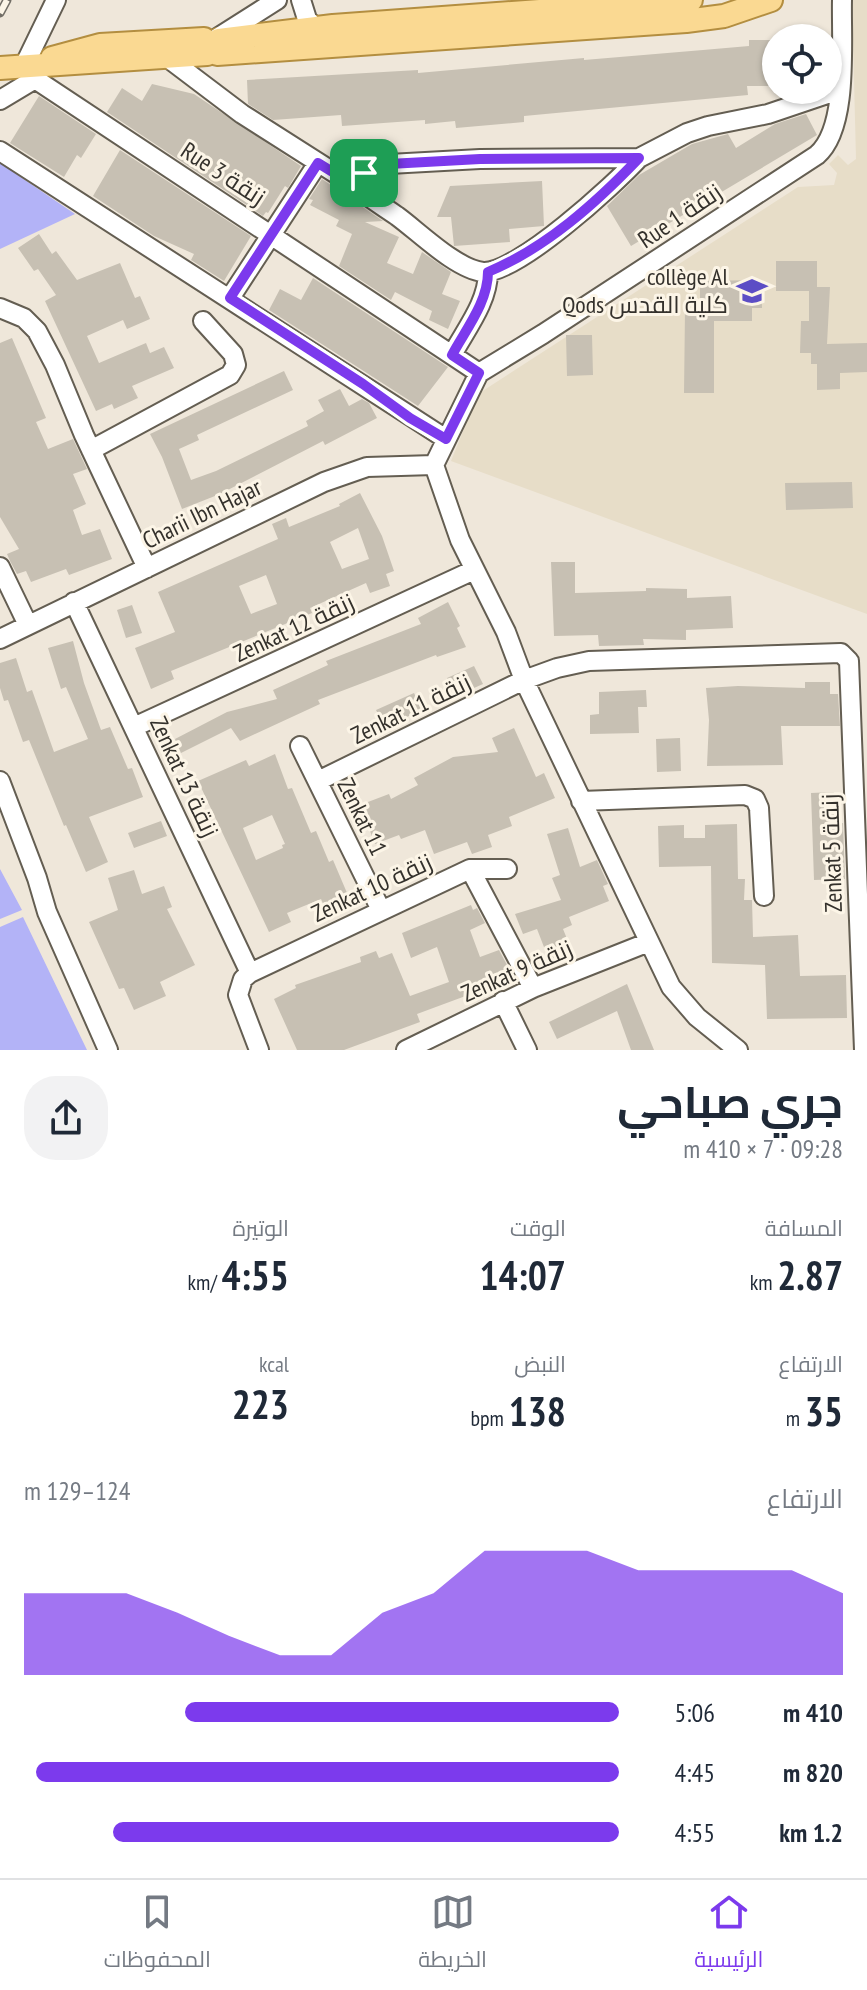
<!DOCTYPE html>
<html lang="ar">
<meta charset="utf-8">
<style>
body{margin:0;font-family:"PT Sans Narrow",Cairo,sans-serif;background:#f2f2f3;color:#1f2937;direction:rtl;height:100vh;display:flex;flex-direction:column;font-size:30px;white-space:nowrap}
*{box-sizing:border-box;margin:0}
p{font-size:26px;color:#747a83}
.icon{flex:none;width:44px;height:44px;fill:none;stroke:currentColor;stroke-width:2;stroke-linecap:round;stroke-linejoin:round}
.map{position:relative;height:1050px;overflow:hidden;direction:ltr}
.drawer{display:flex;flex-direction:column;background:#fff;flex:1}
.drawer>*{flex:none}
.buttons{position:absolute;left:762px;top:24px;display:grid;gap:16px}
.buttons a{display:grid;place-items:center;width:80px;height:80px;border-radius:50%;background:#fff;box-shadow:0 2px 6px #0004;font-size:40px}
.pin{position:absolute;display:grid;place-items:center;width:68px;height:68px;color:#fff;margin:-34px;border-radius:16px;box-shadow:0 4px 12px #0006}
.round{display:grid;place-items:center;flex:none;width:84px;height:84px;border-radius:32px;background:#f2f2f3}
.overview{display:flex;align-items:center;justify-content:space-between;height:136px;padding:0 24px}
h1{font-size:44px;font-weight:700;line-height:60px}
.figures{display:grid;grid-template-columns:repeat(3,1fr);gap:12px;height:136px;padding:8px 24px}
.figures div{display:grid;align-content:center}
.figures b{font-size:40px;font-weight:700}
.figures small{font-size:22px;font-weight:400}
.figures p{font-size:22px}
.chart{height:224px;padding:16px 24px}
.chart p{display:flex;justify-content:space-between}
.chart svg{width:100%;height:144px;margin-top:8px;fill:#7c3aed;opacity:.7}
ul{padding:0 24px;list-style:none;font-size:26px}
li{display:grid;grid-template-columns:128px 96px 1fr;align-items:center;height:60px}
li i{height:20px;border-radius:10px;background:#7c3aed}
.tabs{display:flex;justify-content:space-around;align-items:center;height:112px;border-top:2px solid #e0e1e3;background:#fff;font-size:22px;color:#747a83}
.tabs a{display:grid;justify-items:center;gap:4px}
.tabs .current{color:#7c3aed}
.map>svg:first-child{display:block}
</style>
<div class="map">
<svg width="867" height="1050" viewBox="0 0 867 1050">
<rect width="100%" height="100%" fill="#efe7da"/>
<!-- built -->
<path fill="#e7ddc8" d="M 852,0 L 867,0 L 867,614 L 451,461 L 478,394 L 798,187 L 834,185 L 837,173 L 829,164 L 838,155 L 848,165 L 856,159 Z"/>
<!-- green -->
<path fill="#b3b3f7" d="M 0,163 L 75,214 L 0,249 Z
M 0,869 L 22,910 L 0,919 Z
M 23,917 L 87,1050 L 0,1050 L 0,927 Z"/>
<!-- building -->
<path fill="#c7c0b3" fill-rule="evenodd" d="M 749,40 L 776,40 L 776,86 L 747,86 L 748,95 L 524,116 L 524,122 L 456,128 L 455,121 L 425,124 L 425,120 L 342,126 L 341,115 L 273,120 L 248,104 L 247,80 L 418,70 L 418,73 L 584,58 L 584,60 L 703,50 L 749,46 Z
M 152,84 L 194,94 L 301,166 L 288,188 L 285,186 L 268,213 L 266,212 L 263,216 L 107,112 L 122,88 L 142,101 Z
M 39,96 L 96,134 L 81,158 L 77,155 L 64,177 L 10,143 Z
M 806,114 L 817,135 L 631,246 L 607,206 L 639,175 L 692,144 L 728,134 L 736,148 L 775,124 Z
M 120,150 L 251,236 L 224,281 L 191,260 L 194,254 L 154,236 L 93,196 Z
M 322,179 L 383,221 L 365,222 L 399,237 L 387,263 L 413,274 L 422,252 L 451,272 L 442,294 L 460,301 L 448,329 L 429,320 L 432,311 L 395,292 L 391,300 L 339,266 L 352,234 L 336,226 L 339,220 L 310,205 L 313,200 L 309,199 Z
M 542,181 L 544,226 L 509,229 L 510,242 L 454,246 L 451,217 L 437,217 L 450,186 Z
M 39,234 L 52,254 L 56,251 L 77,280 L 120,263 L 135,298 L 140,296 L 150,319 L 127,329 L 123,320 L 87,336 L 99,363 L 146,343 L 150,353 L 164,347 L 174,368 L 132,386 L 138,398 L 114,409 L 112,404 L 96,411 L 45,301 L 56,295 L 38,269 L 34,271 L 18,248 Z
M 776,261 L 817,261 L 817,287 L 830,287 L 827,344 L 867,343 L 867,372 L 840,373 L 840,389 L 817,390 L 817,364 L 811,364 L 811,353 L 800,353 L 801,321 L 809,321 L 809,291 L 776,291 Z
M 313,278 L 448,367 L 418,406 L 269,310 L 280,289 L 301,300 Z
M 761,280 L 762,308 L 752,308 L 752,321 L 714,321 L 714,393 L 684,393 L 685,311 L 700,311 L 700,281 Z
M 566,335 L 592,335 L 593,375 L 567,376 Z
M 12,338 L 46,418 L 36,422 L 48,449 L 73,439 L 87,469 L 73,474 L 86,504 L 73,510 L 82,535 L 100,529 L 112,559 L 69,575 L 66,569 L 31,582 L 26,571 L 17,574 L 10,561 L 7,554 L 19,549 L 0,517 L 0,343 Z
M 284,371 L 293,390 L 197,435 L 199,440 L 179,449 L 191,480 L 216,471 L 308,426 L 306,421 L 324,411 L 318,400 L 340,389 L 349,406 L 362,399 L 369,403 L 377,418 L 325,445 L 323,441 L 220,494 L 182,509 L 162,457 L 150,434 Z
M 852,482 L 853,508 L 786,510 L 785,483 Z
M 360,493 L 382,536 L 394,571 L 386,574 L 390,586 L 370,593 L 366,583 L 310,608 L 312,613 L 171,671 L 174,679 L 151,689 L 135,648 L 175,632 L 158,592 L 278,539 L 272,524 L 286,518 L 289,527 L 340,506 L 339,504 ZM 358,528 L 369,559 L 342,569 L 330,542 ZM 266,575 L 277,604 L 251,614 L 239,586 Z
M 551,562 L 575,562 L 575,593 L 646,591 L 646,588 L 687,589 L 687,598 L 731,596 L 733,628 L 686,630 L 686,640 L 643,639 L 644,645 L 599,646 L 598,635 L 554,636 Z
M 448,602 L 460,626 L 457,628 L 466,647 L 437,657 L 436,655 L 318,700 L 320,704 L 240,741 L 231,728 L 181,753 L 175,739 L 227,712 L 277,699 L 273,690 L 328,665 L 326,661 L 421,624 L 418,618 Z
M 132,605 L 142,633 L 126,638 L 117,610 Z
M 73,641 L 84,683 L 101,730 L 110,727 L 128,769 L 132,768 L 143,797 L 89,817 L 108,862 L 86,872 L 66,825 L 64,826 L 29,740 L 23,742 L 8,700 L 4,701 L 0,688 L 0,663 L 16,658 L 27,692 L 32,690 L 54,752 L 88,739 L 66,687 L 61,689 L 48,648 Z
M 474,666 L 483,684 L 456,696 L 447,678 Z
M 805,682 L 830,682 L 830,694 L 838,694 L 840,726 L 781,726 L 783,765 L 707,766 L 709,720 L 706,688 L 738,686 L 805,688 Z
M 646,690 L 647,707 L 638,707 L 639,733 L 590,734 L 590,715 L 599,714 L 599,692 Z
M 414,693 L 422,710 L 385,727 L 376,710 Z
M 514,728 L 536,777 L 544,773 L 555,798 L 509,817 L 512,826 L 488,835 L 492,847 L 472,854 L 467,842 L 434,854 L 425,830 L 401,839 L 399,835 L 375,844 L 360,805 L 389,794 L 391,799 L 418,785 L 414,778 L 453,757 L 498,752 L 492,738 Z
M 680,738 L 681,771 L 657,772 L 656,739 Z
M 275,754 L 288,789 L 292,788 L 311,833 L 316,831 L 329,862 L 333,860 L 353,907 L 329,917 L 321,899 L 287,913 L 291,922 L 269,932 L 198,781 L 246,760 L 249,766 ZM 272,815 L 285,844 L 282,845 L 283,848 L 256,860 L 243,828 Z
M 834,792 L 835,824 L 843,823 L 845,879 L 814,880 L 811,793 Z
M 161,821 L 167,836 L 134,848 L 128,833 Z
M 737,824 L 738,879 L 745,879 L 744,900 L 752,900 L 753,937 L 798,935 L 800,976 L 846,975 L 847,1018 L 767,1019 L 765,965 L 712,963 L 711,866 L 659,867 L 658,826 L 684,825 L 684,838 L 705,838 L 705,825 Z
M 568,828 L 580,867 L 597,860 L 608,884 L 603,886 L 609,901 L 569,917 L 572,925 L 563,929 L 572,951 L 549,960 L 537,929 L 523,934 L 515,914 L 561,900 L 552,878 L 560,875 L 547,834 Z
M 134,870 L 142,894 L 164,886 L 172,907 L 167,909 L 195,965 L 160,982 L 166,996 L 134,1010 L 124,988 L 119,989 L 89,922 L 118,910 L 108,878 Z
M 471,905 L 473,910 L 477,908 L 485,923 L 470,930 L 480,957 L 499,950 L 514,978 L 417,1014 L 420,1022 L 344,1050 L 297,1050 L 274,999 L 296,988 L 295,985 L 361,962 L 360,957 L 376,951 L 379,958 L 392,953 L 410,996 L 449,982 L 437,947 L 411,958 L 402,933 Z
M 627,984 L 654,1050 L 631,1050 L 617,1011 L 557,1039 L 549,1022 Z"/>
<g fill="none" stroke-linecap="round" stroke-linejoin="round">
<!-- minor casing -->
<g stroke="#645e52" stroke-width="22">
<path id="minor" d="M 56,0 L 24,66 L 35,79 L 479,373
M 301,0 L 307,19 L 315,28
M 217,38 L 277,0
M 168,58 L 242,114 L 352,184
M 0,100 L 35,79
M 0,151 L 446,439
M 639,158 C 615,184 517,274 483,272 C 456,269 419,232 397,216 C 381,205 366,196 352,184 L 370,169 L 389,164 L 480,159 L 639,158 L 687,133 L 708,126 L 768,114 L 839,90
M 230,298 L 318,163
M 0,308 L 24,318 L 37,331 L 55,365 L 84,435 L 147,568
M 452,355 C 466,329 488,302 488,272
M 91,450 L 230,375 L 236,365 L 233,354 L 203,321
M 434,465 L 460,540 L 506,632 L 524,680 L 671,987 L 697,1017 L 738,1050
M 434,465 L 479,373 L 543,334 L 817,155 C 849,128 841,40 842,0
M 0,567 L 28,625
M 74,602 L 250,973
M 0,639 L 324,482 L 367,467 L 434,465
M 134,727 L 474,570
M 300,746 L 381,910
M 0,781 L 37,878 L 47,912 L 108,1050
M 318,781 L 524,680 L 557,668 L 589,661 L 841,653 L 849,661 L 864,1050
M 581,801 L 745,795 L 755,799 L 759,808 L 764,896
M 470,869 L 533,988
M 503,1001 L 527,1050
M 259,1050 L 238,995 L 243,979 L 250,973 L 470,869 L 507,869
M 406,1050 L 533,988 L 649,942"/>
</g>
<!-- major casing -->
<g stroke="#b38e40" stroke-width="26">
<path id="major" d="M 219,40 L 333,26 L 691,0
M 217,54 L 686,21 L 724,16 L 771,0
M 52,58 L 100,45 L 204,39
M 0,68 L 207,54"/>
</g>
<!-- minor -->
<use href="#minor" stroke="#fff" stroke-width="18"/>
<!-- major -->
<use href="#major" stroke="#fad992" stroke-width="22"/>
<!-- rail casing -->
<g stroke="#726e66" stroke-width="9">
<path id="rail" d="M 0,13 L 7,0"/>
</g>
<!-- rail -->
<use href="#rail" stroke="#fcf5e7" stroke-width="6" stroke-dasharray="18" stroke-linecap="butt"/>
</g>
<g fill="none" stroke-linecap="round" stroke-linejoin="round">
<!-- route casing -->
<g stroke="#fff" stroke-width="16">
<path id="route" d="M 639,158 C 596,203 546,248 488,272 C 488,302 466,329 452,355 L 479,373 L 446,439 L 410,418 L 363,384 L 230,298 L 318,163 L 352,184 L 370,169 L 389,164 L 480,159 Z"/>
</g>
<!-- route -->
<use href="#route" stroke="#7c3aed" stroke-width="10"/>
</g>
<!-- icons -->
<defs>
<g id="university-bare" transform="scale(2.4)"><path d="M0-5L7-2L0 1L-7-2ZM-4 1L0 2.5L4 1V4Q0 6-4 4Z" fill="#5c4dc5" stroke="#fcf5e7" stroke-width="2.5" paint-order="stroke"/></g>
</defs>
<g fill-rule="evenodd">
<use href="#university-bare" x="752" y="291"/>
</g>
<g text-anchor="middle" stroke-width="6" stroke-linejoin="round" paint-order="stroke">
<!-- street labels -->
<g font-size="24" fill="#34312c" stroke="#fcf5e7">
<text transform="translate(223 174) rotate(33)" y="8">Rue 3 زنقة</text>
<text transform="translate(680 216) rotate(-34)" y="8">Rue 1 زنقة</text>
<text transform="translate(202 514) rotate(-26)" y="8">Charii Ibn Hajar</text>
<text transform="translate(294 628) rotate(-25)" y="8">Zenkat 12 زنقة</text>
<text transform="translate(411 709) rotate(-26)" y="8">Zenkat 11 زنقة</text>
<text transform="translate(184 777) rotate(65)" y="8">Zenkat 13 زنقة</text>
<text transform="translate(362 817) rotate(64)" y="8">Zenkat 11</text>
<text transform="translate(832 853) rotate(-92)" y="8">Zenkat 5 زنقة</text>
<text transform="translate(372 888) rotate(-25)" y="8">Zenkat 10 زنقة</text>
<text transform="translate(517 971) rotate(-24)" y="8">Zenkat 9 زنقة</text>
</g>
<!-- poi labels -->
<g font-size="24" fill="#34312c" stroke="#fcf5e7" text-anchor="end">
<text x="728" y="285">collège Al<tspan x="728" dy="28">Qods كلية القدس</tspan></text>
</g>
</g>
</svg>
<div class="buttons">
<a><svg class="icon" aria-label="locate" viewBox="0 0 24 24"><circle cx="12" cy="12" r="6"/><path d="M12 2v4M12 18v4M2 12h4M18 12h4"/></svg></a>
</div>
<div class="pin" style="left:364px;top:173px;background:#1e9e55"><svg class="icon" aria-label="arrive" viewBox="0 0 24 24"><path d="M6 21V4h12l-3 4 3 4H6"/></svg></div>
</div>
<section class="drawer">
<div class="overview"><div><h1>جري صباحي</h1><p>09:28 · 7 × 410 m</p></div><a class="round"><svg class="icon" aria-label="share" viewBox="0 0 24 24"><path d="M12 15V3M7 8l5-5 5 5M5 13v7h14v-7"/></svg></a></div>
<div class="figures">
<div><p>المسافة</p><b>2.87<small> km</small></b></div>
<div><p>الوقت</p><b>14:07</b></div>
<div><p>الوتيرة</p><b>4:55<small> /km</small></b></div>
</div>
<div class="figures">
<div><p>الارتفاع</p><b>35<small> m</small></b></div>
<div><p>النبض</p><b>138<small> bpm</small></b></div>
<div><p>kcal</p><b>223</b></div>
</div>
<div class="chart"><p><span>الارتفاع</span>124–129 m</p>
<svg viewBox="0 0 160 44" preserveAspectRatio="none"><path d="M0 44V19L10 19L20 19L30 25L40 32L50 38L60 38L70 25L80 19L90 6L100 6L110 6L120 12L130 12L140 12L150 12L160 19V44z"/></svg>
</div>
<ul>
<li><b>410 m</b>5:06<i style="width:73%"></i></li>
<li><b>820 m</b>4:45<i style="width:98%"></i></li>
<li><b>1.2 km</b>4:55<i style="width:85%"></i></li>
</ul>
</section>
<nav class="tabs">
<a class="current"><svg class="icon" aria-label="home" viewBox="0 0 24 24"><path d="M3 11l9-7 9 7M6 9v11h12V9"/></svg>الرئيسية</a>
<a><svg class="icon" aria-label="map" viewBox="0 0 24 24"><path d="M3 6l6-2 6 2 6-2v14l-6 2-6-2-6 2zM9 4v14M15 6v14"/></svg>الخريطة</a>
<a><svg class="icon" aria-label="saved" viewBox="0 0 24 24"><path d="M7 4h10v16l-5-4-5 4z"/></svg>المحفوظات</a>
</nav>
